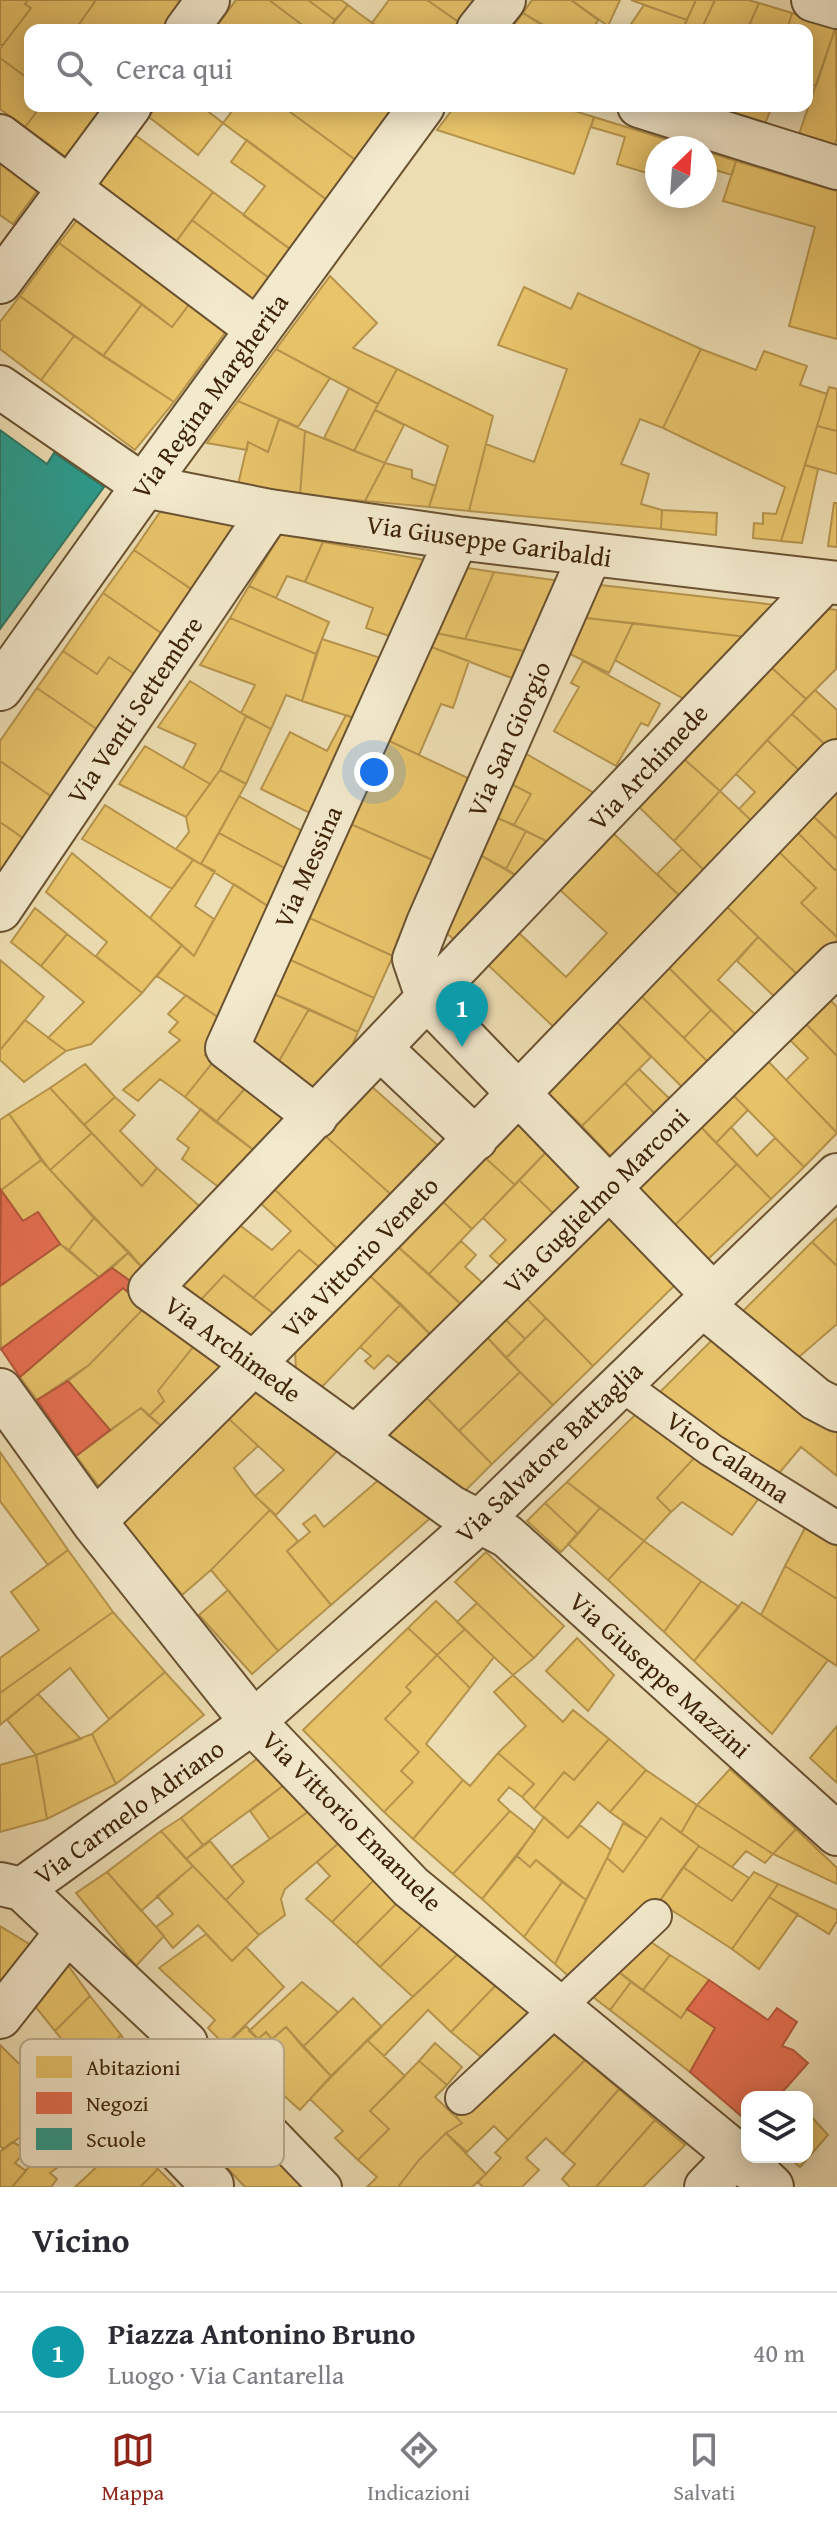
<!DOCTYPE html>
<html lang="it">
<meta charset="utf-8">
<style>
:root{--surface:#fff;--page:#f7f7f7;--text:#2b2b33;--muted:#7c7c81;--line:#e1e1e2;--accent:#8f2418}
body{margin:0;font-family:"Gentium Book Plus",serif;background:var(--page);color:var(--text)}
.controls{position:absolute;right:24px;bottom:24px;display:grid;overflow:hidden;border-radius:16px;box-shadow:0 4px 20px #0003}
.controls button{width:72px;height:72px;display:grid;place-items:center;padding:0;border:0;border-bottom:2px solid var(--line);background:var(--surface);color:var(--text);font:40px sans-serif}
.compass{position:absolute;left:645px;top:136px;width:72px;height:72px;border-radius:50%;background:var(--surface);box-shadow:0 4px 20px #0003;rotate:25deg}
.you{position:absolute;left:374px;top:772px;width:28px;height:28px;margin:-20px;border:6px solid #fff;border-radius:50%;background:#1a73e8;box-shadow:0 0 0 12px #1a73e833}
.badge{display:grid;place-items:center;width:52px;height:52px;border-radius:50%;background:var(--accent);color:#fff;font-size:26px;font-weight:700}
.pin{position:absolute;translate:-50% -66px;filter:drop-shadow(0 2px 4px #0008)}
.pin::after{content:'';position:absolute;top:42px;width:28px;height:24px;background:inherit;clip-path:polygon(0 0,100% 0,50% 100%)}
.list{margin:0;padding:0;list-style:none}
h2{display:flex;justify-content:space-between;align-items:center;height:104px;margin:0;padding:0 32px;font-size:34px}
h2 small{font-size:26px;font-weight:400;color:var(--muted)}
.list li{display:grid;grid-template-columns:52px 1fr auto;gap:24px;align-items:center;box-sizing:border-box;height:120px;padding:0 32px;border-top:2px solid var(--line)}
.list b{display:block;font-size:30px;white-space:nowrap}
.list p{margin:0;font-size:26px;white-space:nowrap;color:var(--muted)}
.list em{font-size:26px;font-style:normal;color:var(--muted)}
.icon{flex:none;width:44px;height:44px;fill:none;stroke:currentColor;stroke-width:2;stroke-linecap:round;stroke-linejoin:round}
.map{position:relative;flex:none;width:837px;height:2187px;overflow:hidden}
.search{position:absolute;background:var(--surface);box-shadow:0 4px 20px #0003;left:24px;right:24px;top:24px;height:88px;display:flex;align-items:center;gap:20px;box-sizing:border-box;padding:0 28px;border-radius:16px;color:var(--muted);font-size:30px}
.sheet{height:224px;background:var(--surface)}
nav{display:flex;justify-content:space-around;align-items:center;box-sizing:border-box;height:112px;border-top:2px solid var(--line);background:var(--surface);font-size:22px;color:var(--muted)}
nav a{display:grid;justify-items:center;gap:4px}
nav .on{color:var(--accent)}
.map>svg:first-child{display:block}
.homes{fill:#e9c46a;stroke:#b6944c;stroke-width:2}
.shops{fill:#e76f51;stroke:#b4583a;stroke-width:2}
.schools{fill:#2a9d8f;stroke:#307966;stroke-width:2}
.lines{fill:none;stroke-linecap:round;stroke-linejoin:round}
.pedestrian-casing{stroke:#6a5231;stroke-width:36}
.minor-casing{stroke:#6a5231;stroke-width:46}
.tertiary-casing{stroke:#6a5231;stroke-width:48}
.pedestrian{stroke:#f3e9cd;stroke-width:32}
.minor{stroke:#f3e9cd;stroke-width:42}
.tertiary{stroke:#f3e9cd;stroke-width:44}
.labels{text-anchor:middle;stroke-width:8;stroke-linejoin:round;paint-order:stroke}
.street-label{font-size:26px;fill:#3e2406;stroke:#f3e9cd}
.key{fill:#f3e9cd;stroke:#bdae91;stroke-width:2}
.key-label{font-size:22px;fill:#3e2406}
</style>
<div class="map">
<svg width="837" height="2187" viewBox="0 0 837 2187">
<rect width="100%" height="100%" fill="#edddb2"/>
<filter id="stains"><feTurbulence type="fractalNoise" baseFrequency=".0025" numOctaves="4"/><feColorMatrix values="0 0 0 0 .2 0 0 0 0 .09 0 0 0 0 .02 0 0 0 .5 -.17"/></filter>
<radialGradient id="worn" r=".72"><stop offset=".6" stop-color="#630" stop-opacity="0"/><stop offset="1" stop-color="#630" stop-opacity=".3"/></radialGradient>
<path class="homes" d="M0 0H28L25 4 31 8 2 46 0 44Z
M28 0H96L75 30H64L59 26 56 30H30V80L0 58V49L31 8 25 4Z
M96 0H177L183 4 163 30H75Z
M236 0H269L309 30H214Z
M269 0H308L335 20 328 30H309Z
M308 0H341L348 5 335 20Z
M389 0H427L460 23 455 30H382L372 23Z
M427 0H477L460 23Z
M532 0H571L598 20 593 30H552L523 13Z
M571 0H620L608 26Z
M631 0H696L687 20Z
M696 0H715L701 30H682Z
M715 0H748L759 3 747 30H701Z
M759 3 792 13 787 30H747Z
M348 5 357 12 382 30H328Z
M644 5 687 20 682 30H627Z
M523 13 545 27 543 30H510Z
M792 13 836 26 816 86 807 83V30H787Z
M836 26 837 138 833 151 797 140Z
M0 58 30 80V106H41L25 127 0 109Z
M41 106H105L66 157 25 127Z
M157 106H201L223 123 198 155 149 117Z
M236 106H282L357 161 327 200 223 123Z
M282 106H398L357 161Z
M455 106H558L594 117 574 174 437 130Z
M714 106H772L763 129 711 112Z
M594 117 694 148H657V176L617 164 625 137 591 127Z
M135 135 213 192 175 243 98 185Z
M247 140 327 200 290 249 243 215 265 186 231 162Z
M705 151 736 161 732 175 705 167Z
M0 159 40 187 13 224 0 215Z
M736 161 837 191V339L789 326 815 227 723 201Z
M213 192 290 249 269 278 192 220Z
M78 219 191 302 172 327 59 243Z
M192 220 269 278 252 300 175 243Z
M59 243 142 304 103 356 20 296Z
M330 276 377 323 353 348 397 369 378 404 276 349Z
M524 287 571 309 578 293 701 349 663 428 640 419 621 464 649 474 641 504 662 510 661 529 469 511 486 444 534 462 567 369 498 345Z
M20 296 74 336 41 380 0 349V322Z
M191 302 227 330 174 402 103 356 142 304 172 327Z
M74 336 174 402 135 450 41 380Z
M276 349 330 378 298 427 238 401Z
M701 349 756 370 764 351 807 366 800 385 827 394 781 541 753 538 754 523 763 524V513L776 514 785 487 663 428Z
M397 369 493 416 469 511 429 507 448 446 375 410Z
M829 387 837 389V431L817 426Z
M349 388 378 404 354 451 324 438Z
M238 401 279 419 268 452 248 442 247 450 207 443Z
M375 410 404 425 385 463 354 451Z
M279 419 305 431 300 495 237 489 248 442 268 452Z
M817 426 837 431V474L805 465Z
M305 431 385 463 365 501 300 495Z
M385 463 412 470V478L436 486 429 507 365 501Z
M805 465 818 469 802 543 781 541Z
M834 503H837V547L828 546Z
M662 510 717 513 716 535 661 529Z
M160 512 244 525 197 593 134 550Z
M281 533 323 542 305 582 287 576 276 598 249 586Z
M323 542 426 560 395 638 366 628 373 608 305 582Z
M134 550 197 593 167 637 103 593Z
M461 567 494 572 465 639 431 632Z
M494 572 561 581 529 652 465 639Z
M600 585 785 606 755 638 585 618Z
M249 586 329 622 316 654 230 618Z
M103 593 167 637 139 677 109 657 97 674 63 651Z
M828 609 837 610 836 669 806 699 772 668Z
M230 618 316 654 302 701 286 695 271 729 241 713 255 685 200 665Z
M585 618 633 623 609 673 568 653Z
M633 623 755 638 691 703 615 660Z
M431 632 529 652 517 680 426 645Z
M322 639 387 660 363 721 302 701Z
M426 645 469 661 453 708 441 704 419 755 383 738Z
M63 651 97 674 109 657 139 677 101 732 37 688Z
M583 661 660 704 648 726 641 723 616 766 554 731 579 687 571 683Z
M772 668 806 699 720 791 684 759Z
M190 681 246 716 220 770 210 784 183 768 196 744 158 727Z
M37 688 101 732 55 799 0 761V741Z
M815 690 837 710V740L829 748 792 714Z
M792 714 829 748 804 775 767 740Z
M346 715 363 721 318 817 261 789 290 732 327 751Z
M246 716 271 729 246 784 220 770Z
M383 738 472 780 435 861 346 822Z
M767 740 804 775 756 825 739 809 755 792 736 774Z
M145 746 210 784 186 817 119 784Z
M523 752 601 797 554 845 514 825 531 794 509 783Z
M684 759 720 791 674 841 639 807Z
M0 761 55 799 26 840 0 822Z
M220 770 246 784 201 864 176 849 189 832 186 817Z
M509 783 531 794 514 825 493 816Z
M837 787V839L811 814Z
M720 791 756 825 708 874 674 841Z
M239 796 309 835 292 872 219 833Z
M105 805 193 860 172 889 82 839Z
M811 814 837 839V868L835 870 795 830Z
M493 816 526 831 506 869 476 853Z
M0 822 26 840 0 877Z
M346 822 435 861 393 956 303 915Z
M795 830 835 870 837 868V937L801 903 816 888 776 849Z
M526 831 554 845 522 879 506 869Z
M219 833 292 872 274 910 201 864Z
M614 834 684 900 558 1031 488 965 519 933 566 977 607 933 560 890Z
M682 849 708 874 684 900 657 874Z
M776 849 816 888 801 903 837 937V941L801 978 723 903Z
M72 853 182 945 142 993 96 956 107 942 46 892Z
M476 853 522 879 459 944 441 928Z
M193 860 215 871 195 906 214 919 194 956 150 918Z
M234 884 274 910 222 1020 157 976 182 945 194 956Z
M723 903 758 937 718 980 759 1018 740 1038 665 964Z
M35 908 67 934 41 966 11 942Z
M303 915 393 956 374 998 284 957Z
M67 934 142 993 91 1044 66 1051 48 1038 84 1002 41 966Z
M758 937 801 978 778 1000 737 961Z
M284 957 374 998 358 1032 269 992Z
M0 960 44 997 0 1050Z
M665 964 711 1010 684 1038 637 992Z
M269 992 309 1009 275 1068 244 1046Z
M637 992 712 1066 686 1091 613 1018Z
M186 995 222 1020 205 1055 213 1062 185 1097 160 1079 138 1101 123 1090 180 1040 169 1032 178 1022 168 1014Z
M828 998 837 1007V1056L804 1022Z
M309 1009 358 1032 341 1071 315 1098 275 1068Z
M711 1010 740 1038 712 1066 684 1038Z
M613 1018 651 1057 582 1126 544 1089Z
M25 1020 66 1051 24 1082 0 1060V1050Z
M804 1022 837 1056V1133L786 1080 808 1058 788 1038Z
M766 1059 837 1133 804 1167 731 1093Z
M213 1062 247 1086 216 1122 185 1097Z
M85 1064 115 1097 84 1125 50 1088Z
M639 1069 674 1103 659 1118 625 1083Z
M625 1083 659 1118 615 1161 582 1126Z
M247 1086 293 1120 260 1155 216 1122Z
M371 1086 441 1148 394 1197 323 1134Z
M50 1088 92 1133 50 1170 9 1114Z
M731 1093 748 1110 716 1143 699 1125Z
M115 1097 135 1115 120 1131 157 1168 142 1186 84 1125Z
M201 1109 260 1155 225 1192 182 1159 189 1148 177 1139Z
M9 1114 41 1160 0 1191V1120Z
M518 1117 550 1148 515 1185 482 1155Z
M699 1125 737 1164 673 1227 635 1188Z
M731 1127 757 1156 775 1138 804 1167 771 1199 716 1143Z
M92 1133 142 1186 157 1168 206 1212 147 1273 50 1170Z
M323 1134 394 1197 341 1252 272 1187Z
M550 1148 587 1186 557 1217 519 1180Z
M482 1155 515 1185 472 1229 440 1199Z
M41 1160 94 1218 69 1250 60 1244 38 1212 23 1221 1 1190Z
M737 1164 771 1199 706 1261 673 1227Z
M519 1180 557 1217 504 1269 490 1256 506 1240 483 1218Z
M272 1187 341 1252 323 1270 299 1250 253 1298 224 1275 198 1303 175 1286 237 1223 272 1250 291 1231 258 1201Z
M440 1199 472 1229 429 1274 396 1245Z
M610 1214 678 1282 593 1366 525 1297Z
M94 1218 129 1252 99 1277 69 1250Z
M837 1218V1266L812 1242Z
M461 1241 476 1255 465 1267 486 1286 465 1308 429 1274Z
M812 1242 837 1266V1324L792 1363 736 1318Z
M60 1244 99 1277 1 1349 0 1286Z
M396 1245 465 1308 434 1338 368 1274Z
M299 1250 323 1270 278 1317 253 1298Z
M129 1252 147 1273 136 1285 112 1268Z
M368 1274 401 1304 321 1388 296 1370 295 1350Z
M224 1275 278 1317 252 1344 198 1303Z
M123 1288 146 1306 89 1365 37 1400 20 1377Z
M525 1297 546 1318 525 1339 504 1318Z
M401 1304 434 1338 404 1368 388 1355 374 1369 365 1361 371 1356 360 1347Z
M146 1306 197 1342 158 1391 164 1401 149 1416 141 1408 110 1430 68 1381 89 1365Z
M504 1318 525 1339 506 1358 486 1336Z
M546 1318 593 1366 553 1405 506 1358Z
M717 1335 837 1420V1476L801 1447 776 1477 655 1397Z
M486 1336 520 1372 459 1431 425 1396Z
M197 1342 231 1367 167 1431 149 1416 164 1401 158 1391Z
M520 1372 553 1405 492 1464 459 1431Z
M258 1388 341 1447 276 1515 255 1496 284 1470 228 1418Z
M425 1396 492 1464 463 1493 383 1436Z
M141 1408 167 1431 104 1493 76 1456Z
M640 1410 696 1456 657 1498 671 1512 644 1541 567 1482Z
M228 1418 258 1446 234 1468 255 1496 270 1510 211 1570 182 1595 122 1522Z
M0 1452 68 1550 48 1565 0 1501Z
M696 1456 759 1498 732 1535 682 1502 671 1512 657 1498Z
M382 1477 435 1514 331 1605 287 1551 310 1532 303 1524 315 1515 324 1527Z
M567 1482 600 1508 578 1534 545 1503Z
M545 1503 578 1534 561 1552 527 1521Z
M600 1508 644 1541 608 1580 568 1544Z
M270 1510 298 1541 287 1551 331 1605 278 1651 211 1570Z
M805 1528 837 1546V1599L785 1566Z
M644 1541 701 1581 664 1632 608 1580Z
M68 1550 113 1612 0 1693V1658L39 1630 11 1592Z
M486 1552 564 1626 534 1658 455 1582Z
M785 1566 837 1599V1666L761 1615Z
M701 1581 739 1607 694 1661 664 1632Z
M228 1590 278 1651 252 1674 199 1615Z
M436 1601 465 1629 437 1655 408 1628Z
M742 1602 828 1660 772 1734 694 1661Z
M477 1603 534 1658 513 1675 457 1622Z
M113 1612 165 1672 109 1719 70 1668 0 1725V1693Z
M408 1628 437 1655 406 1687 411 1692 385 1719 419 1752 401 1771 413 1782 384 1812 303 1730Z
M465 1629 494 1657 470 1688 437 1655Z
M577 1638 614 1675 588 1711 546 1671Z
M437 1655 470 1688 426 1744 463 1780 413 1839 384 1812 413 1782 401 1771 419 1752 385 1719 411 1692 406 1687Z
M165 1672 204 1715 116 1784 92 1734Z
M513 1675 563 1722 573 1710 609 1739 574 1780 564 1772 534 1809 522 1797 534 1784 498 1753 526 1726 494 1692Z
M38 1694 81 1739 36 1755 7 1720Z
M837 1726V1783L810 1758Z
M92 1734 116 1784 47 1819 36 1755Z
M609 1739 646 1770 610 1812 598 1802 568 1838 534 1809 564 1772 574 1780Z
M498 1753 534 1784 522 1797 509 1787 498 1800 510 1811 453 1874 413 1839 463 1780 470 1786Z
M36 1755 47 1819 0 1832V1765Z
M258 1758 284 1785 203 1845 181 1818Z
M730 1769 796 1829 773 1854 697 1805Z
M646 1770 697 1805 681 1833 661 1818 647 1838 610 1812Z
M284 1785 309 1811 270 1839 250 1811Z
M697 1805 773 1854 765 1863 746 1851 732 1867 699 1846 681 1833Z
M309 1811 340 1842 285 1889 281 1899 285 1915 259 1935 226 1900 244 1882 231 1867Z
M510 1811 535 1831 482 1899 453 1874Z
M544 1817 568 1838 580 1825 611 1850 586 1900 536 1860 530 1867 517 1856Z
M181 1818 203 1845 186 1859 161 1831Z
M661 1818 699 1846 659 1902 576 1983 555 1964 607 1858 623 1872Z
M623 1823 647 1838 623 1872 607 1858Z
M796 1829 837 1868V1884L773 1854Z
M161 1831 193 1866 141 1911 107 1872Z
M210 1841 244 1882 226 1900 186 1859Z
M340 1842 375 1879 332 1922 306 1899 330 1876 317 1862Z
M699 1846 749 1878 732 1901 683 1867Z
M517 1856 530 1867 536 1860 562 1882 524 1937 482 1899Z
M193 1866 259 1935 232 1961 198 1925 173 1948 156 1927 173 1914 157 1896Z
M683 1867 732 1901 754 1872 778 1884 732 1949 659 1902Z
M107 1872 164 1936 136 1966 76 1893Z
M375 1879 400 1900 356 1944 332 1922Z
M562 1882 586 1900 555 1964 524 1937Z
M778 1884 837 1910V1921L829 1934 769 1897Z
M769 1897 798 1914 759 1969 732 1949Z
M400 1900 425 1922 380 1967 356 1944Z
M425 1922 460 1952 413 1997 380 1967Z
M0 1926 34 1947 0 1990Z
M206 1934 232 1961 246 1947 284 1987 225 2045 208 2028 215 2020 159 1968Z
M648 1940 670 1955 643 1990 615 1969Z
M460 1952 497 1984 451 2032 428 2010 384 2056 367 2040Z
M670 1955 709 1980 681 2018 643 1990Z
M65 1961 90 1996 55 2031 30 2000Z
M615 1969 631 1982 610 2010 589 1994Z
M302 1982 338 2012 303 2047 286 2027 272 2039 266 2032 258 2039 249 2031Z
M631 1982 681 2018 687 2009 715 2028 690 2072 610 2010Z
M497 1984 534 2017 488 2063 451 2032Z
M90 1996 121 2035 86 2070 55 2031Z
M353 1998 382 2027 331 2076 303 2047Z
M246 2026 258 2039 266 2032 272 2039 286 2027 331 2076 300 2110 281 2093 266 2108 217 2053Z
M547 2028 585 2060 508 2140 494 2126 467 2152 446 2133 462 2123 456 2117Z
M121 2035 139 2060 102 2087 86 2070Z
M367 2040 405 2076 370 2111 389 2129 358 2160 335 2138 343 2131 310 2099Z
M435 2043 462 2067 447 2085 419 2061Z
M0 2045 57 2101 27 2132 4 2149 0 2146Z
M585 2060 619 2089 563 2154 546 2138 526 2158 539 2170 522 2187H483L478 2182 501 2158 495 2153Z
M419 2061 447 2085 435 2097 462 2123 446 2133 419 2160 398 2187H367L377 2177 358 2160 389 2129 370 2111Z
M619 2089 655 2120 596 2187H570L562 2179 575 2164 563 2154Z
M224 2097 308 2187H245L190 2128Z
M810 2115 828 2135 800 2167 788 2157H807V2118Z
M655 2120 685 2145 643 2187H596Z
M446 2133 486 2174 472 2187H398L419 2160Z
M130 2136 158 2169 140 2187H75Z
M12 2142 27 2149 15 2163 26 2171 12 2187H0V2152Z
M43 2150 58 2167 50 2173 57 2179 51 2187H12Z
M158 2169 176 2187H140Z"/>
<path class="shops" d="M1 1190 23 1221 38 1212 60 1244 0 1286Z
M112 1268 136 1285 129 1293 123 1288 20 1377 1 1349Z
M68 1381 110 1430 76 1456 37 1400Z
M709 1980 768 2020 777 2008 797 2022 782 2046 793 2050 808 2063 778 2097H747V2121L690 2072 715 2028 687 2009Z"/>
<path class="schools" d="M0 430 47 464 54 453 104 487 0 629Z"/>
<g class="lines">
<defs>
<path id="pedestrian" d="M621 1384 711 1450 837 1528
M186 2043 325 2187
M462 2098 655 1916"/>
<path id="minor" d="M813 0 837 7
M186 30 208 0
M639 106 837 168
M0 136 258 330
M0 282 130 106
M0 387 144 486 270 511 457 538 837 583
M590 555 428 923 414 959 428 1000 713 1295
M824 582 150 1289 451 1507 507 1536 837 1834
M0 910 270 511
M381 1049 476 1139
M316 1117 227 1048 457 538
M702 1305 816 1399 837 1410
M355 1438 837 964
M94 1522C347 1274 592 1018 837 761
M0 1884 22 1889 253 1722 479 1522 837 1175
M22 1889 186 2043 171 2064 164 2097 166 2130 180 2152 212 2185
M0 2017 67 1932
M706 2187 737 2155"/>
<path id="tertiary" d="M479 30 503 0
M0 688 144 486 422 106
M0 1391 94 1522 253 1722 411 1887 737 2155 771 2187"/>
</defs>
<use href="#pedestrian" class="pedestrian-casing"/>
<use href="#minor" class="minor-casing"/>
<use href="#tertiary" class="tertiary-casing"/>
<use href="#pedestrian" class="pedestrian"/>
<use href="#minor" class="minor"/>
<use href="#tertiary" class="tertiary"/>
</g>
<g class="labels">
<g class="street-label">
<text transform="translate(210 396) rotate(-54)" y="9">Via Regina Margherita</text>
<text transform="translate(489 541) rotate(8)" y="9">Via Giuseppe Garibaldi</text>
<text transform="translate(135 710) rotate(-56)" y="9">Via Venti Settembre</text>
<text transform="translate(509 739) rotate(-66)" y="9">Via San Giorgio</text>
<text transform="translate(648 767) rotate(-47)" y="9">Via Archimede</text>
<text transform="translate(308 867) rotate(-66)" y="9">Via Messina</text>
<text transform="translate(596 1201) rotate(-45)" y="9">Via Guglielmo Marconi</text>
<text transform="translate(360 1257) rotate(-46)" y="9">Via Vittorio Veneto</text>
<text transform="translate(233 1349) rotate(36)" y="9">Via Archimede</text>
<text transform="translate(549 1452) rotate(-44)" y="9">Via Salvatore Battaglia</text>
<text transform="translate(728 1457) rotate(34)" y="9">Vico Calanna</text>
<text transform="translate(660 1675) rotate(42)" y="9">Via Giuseppe Mazzini</text>
<text transform="translate(129 1812) rotate(-36)" y="9">Via Carmelo Adriano</text>
<text transform="translate(352 1821) rotate(45)" y="9">Via Vittorio Emanuele</text>
</g>
</g>
<rect x="20" y="2039" width="264" height="128" rx="12" class="key"/>
<rect x="36" y="2056" width="36" height="22" fill="#e9c46a"/>
<rect x="36" y="2092" width="36" height="22" fill="#e76f51"/>
<rect x="36" y="2128" width="36" height="22" fill="#2a9d8f"/>
<g class="key-label">
<text x="86" y="2075">Abitazioni</text>
<text x="86" y="2111">Negozi</text>
<text x="86" y="2147">Scuole</text>
</g>
<rect width="100%" height="100%" filter="url(#stains)"/>
<rect width="100%" height="100%" fill="url(#worn)"/>
</svg>
<div class="controls">
<button><svg class="icon" aria-label="layers" viewBox="0 0 24 24"><path d="M12 4l9 5-9 5-9-5zM3 14l9 5 9-5"/></svg></button>
</div>
<svg class="compass" viewBox="-18 -18 36 36"><path d="M0-13l5 13h-10z" fill="#e53935"/><path d="M0 13l5-13h-10z" fill="#7c7c81"/></svg>
<div class="you"></div>
<div class="pin badge" style="left:462px;top:1047px;background:#0f9aa8">1</div>
<div class="search"><svg class="icon" aria-label="search" viewBox="0 0 24 24"><circle cx="10" cy="10" r="6"/><path d="M15 15l6 6"/></svg>Cerca qui</div>
</div>
<section class="sheet">
<h2>Vicino<small></small></h2>
<ul class="list">
<li><span class="badge" style="background:#0f9aa8">1</span><div><b>Piazza Antonino Bruno</b><p>Luogo · Via Cantarella</p></div><em>40 m</em></li>
</ul>
</section>
<nav>
<a class="on"><svg class="icon" aria-label="map" viewBox="0 0 24 24"><path d="M3 6l6-2 6 2 6-2v14l-6 2-6-2-6 2zM9 4v14M15 6v14"/></svg>Mappa</a>
<a><svg class="icon" aria-label="directions" viewBox="0 0 24 24"><path d="M12 3l9 9-9 9-9-9zM9 14v-3h6M13 9l2 2-2 2"/></svg>Indicazioni</a>
<a><svg class="icon" aria-label="saved" viewBox="0 0 24 24"><path d="M7 4h10v16l-5-4-5 4z"/></svg>Salvati</a>
</nav>
